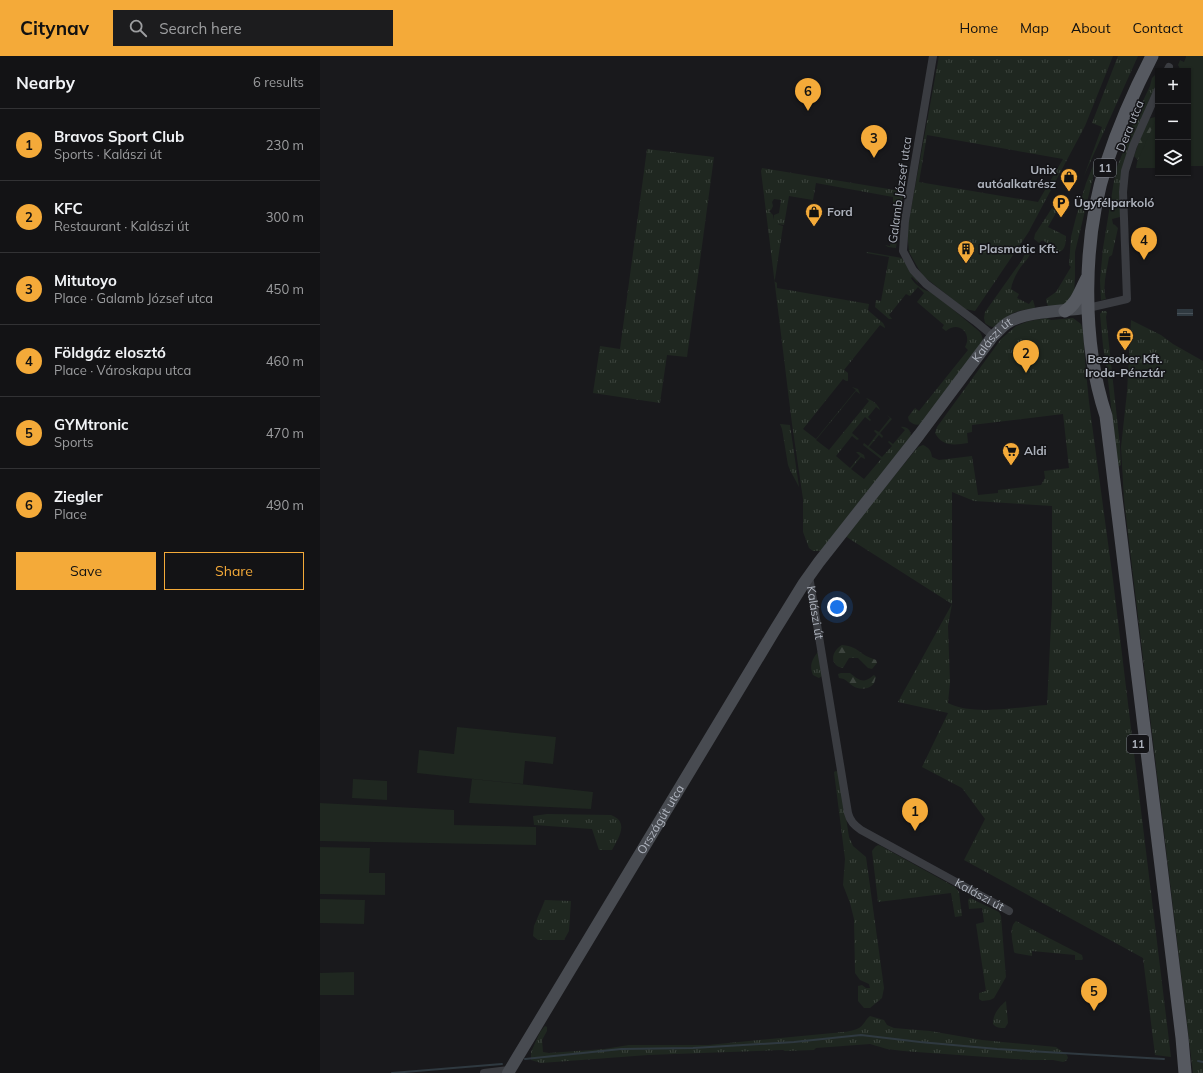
<!DOCTYPE html>
<meta charset="utf-8">
<style>
:root{--surface:#131315;--page:#1c1c1e;--text:#f1f3f6;--muted:#9d9ea0;--line:#323234;--accent:#f4aa39}
body{margin:0;font-family:Mulish,sans-serif;background:var(--page);color:var(--text)}
.controls{position:absolute;right:12px;top:12px;display:grid;overflow:hidden;border-radius:0px;box-shadow:0 1px 3px #0004}
.controls button{width:36px;height:36px;display:grid;place-items:center;padding:0;border:0;border-bottom:1px solid var(--line);background:var(--surface);color:var(--text);font:20px sans-serif}
.you{position:absolute;left:517px;top:551px;width:14px;height:14px;margin:-10px;border:3px solid #fff;border-radius:50%;background:#1a73e8;box-shadow:0 0 0 6px #1a73e833}
.badge{display:grid;place-items:center;width:26px;height:26px;border-radius:50%;background:var(--accent);color:#111;font-size:13px;font-weight:700}
.pin{position:absolute;translate:-50% -33px;filter:drop-shadow(0 1px 2px #0008)}
.pin::after{content:'';position:absolute;top:21px;width:14px;height:12px;background:inherit;clip-path:polygon(0 0,100% 0,50% 100%)}
.list{margin:0;padding:0;list-style:none}
h2{display:flex;justify-content:space-between;align-items:center;height:52px;margin:0;padding:0 16px;font-size:17px}
h2 small{font-size:13px;font-weight:400;color:var(--muted)}
.list li{display:grid;grid-template-columns:26px 1fr auto;gap:12px;align-items:center;box-sizing:border-box;height:72px;padding:0 16px;border-top:1px solid var(--line)}
.list b{display:block;font-size:15px;white-space:nowrap}
.list p{margin:0;font-size:13px;white-space:nowrap;color:var(--muted)}
.list em{font-size:13px;font-style:normal;color:var(--muted)}
.actions{display:flex;gap:8px;padding:12px 16px}
.actions a{flex:1;padding:9px 0;border:1px solid var(--accent);border-radius:0px;text-align:center;font-size:14px;color:var(--accent)}
.actions .main{background:var(--accent);color:#111}
.icon{flex:none;width:22px;height:22px;fill:none;stroke:currentColor;stroke-width:2;stroke-linecap:round;stroke-linejoin:round}
.map{position:relative;flex:none;width:883px;height:1017px;overflow:hidden}
header{display:flex;align-items:center;gap:24px;box-sizing:border-box;height:56px;padding:0 20px;background:var(--accent);color:#111}
header strong{font-size:19px}
nav{display:flex;gap:22px;margin-inline-start:auto;font-size:14px}
.search{width:280px;height:36px;background:var(--page);display:flex;align-items:center;gap:10px;box-sizing:border-box;padding:0 14px;border-radius:0px;color:var(--muted);font-size:15px}
main{display:flex}
aside{flex:1;background:var(--surface)}
.map>svg:first-child{display:block}
.grass{fill:url(#grass-tufts);fill-rule:evenodd}
.forest{fill:url(#forest-firs)}
.garden{fill:#1f2720}
.water{fill:url(#water-rules)}
.lines{fill:none;stroke-linecap:round;stroke-linejoin:round}
.stream{stroke:#2f3940;stroke-width:2}
.minor{stroke:#3a3c41;stroke-width:8}
.secondary{stroke:#484b51;stroke-width:12}
.primary{stroke:#565960;stroke-width:13}
.labels{text-anchor:middle;stroke-width:3;stroke-linejoin:round;paint-order:stroke}
.shield{fill:#141417;stroke:#7e828a;stroke-width:1}
.shield-label{font-size:11px;font-weight:bold;fill:#acb1bb}
.street-label{font-size:12px;fill:#acb1bb;stroke:#141417}
.poi-label{font-size:12px;font-weight:bold;fill:#acb1bb;stroke:#141417;text-anchor:start}
</style>
<header>
<strong>Citynav</strong>
<div class="search"><svg class="icon" aria-label="search" viewBox="0 0 24 24"><circle cx="10" cy="10" r="6"/><path d="M15 15l6 6"/></svg>Search here</div>
<nav><a>Home</a><a>Map</a><a>About</a><a>Contact</a></nav>
</header>
<main>
<aside>
<h2>Nearby<small>6 results</small></h2>
<ul class="list">
<li><span class="badge">1</span><div><b>Bravos Sport Club</b><p>Sports · Kalászi út</p></div><em>230 m</em></li>
<li><span class="badge">2</span><div><b>KFC</b><p>Restaurant · Kalászi út</p></div><em>300 m</em></li>
<li><span class="badge">3</span><div><b>Mitutoyo</b><p>Place · Galamb József utca</p></div><em>450 m</em></li>
<li><span class="badge">4</span><div><b>Földgáz elosztó</b><p>Place · Városkapu utca</p></div><em>460 m</em></li>
<li><span class="badge">5</span><div><b>GYMtronic</b><p>Sports</p></div><em>470 m</em></li>
<li><span class="badge">6</span><div><b>Ziegler</b><p>Place</p></div><em>490 m</em></li>
</ul>
<div class="actions"><a class="main">Save</a><a>Share</a></div>
</aside>
<div class="map">
<svg width="883" height="1017" viewBox="0 0 883 1017">
<defs>
<pattern id="grass-tufts" width="24" height="20" patternUnits="userSpaceOnUse"><rect width="24" height="20" fill="#1f2720"/><path d="M3 7l-1-3M5 7V3M7 7l1-3M15 17l-1-3M17 17v-4M19 17l1-3" fill="none" stroke="#3d443e"/></pattern>
<pattern id="forest-firs" width="22" height="20" patternUnits="userSpaceOnUse"><rect width="22" height="20" fill="#1f2720"/><path d="M5 1l3.5 6h-7zM16 11l3.5 6h-7z" fill="#3d443e"/></pattern>
<pattern id="water-rules" width="6" height="5" patternUnits="userSpaceOnUse"><rect width="6" height="5" fill="#2f3940"/><path d="M0 2.5h6" fill="none" stroke="#4a535a"/></pattern>
</defs>
<rect width="100%" height="100%" fill="#19191c"/>
<path class="grass" d="M619 0H793L765 70 708 177 655 255 645 253 602 219 589 196 587 175ZM607 79 743 103 718 146 599 126Z
M798 0H818L764 120 782 71 772 67Z
M835 19H838V26L829 44 807 100 801 158 800 161 792 163 793 168 795 169 798 172 792 199 789 201C787 215 782 230 786 243L781 244 780 224 783 192 796 113 811 77 813 66 830 30 832 22Z
M327 93 394 101 367 301 347 299 340 347 273 337 280 290 300 293Z
M775 105H777L755 196V220L754 241 745 249 728 250 726 245V243L736 236 751 211 749 209 751 181 756 161 766 127Z
M442 112 581 135 583 138 576 192 568 191 565 189 570 190 578 147 573 146V141L496 127 493 144 469 140 464 169 457 168 453 164 457 168 463 170 455 223 454 225 457 227V232L549 248 548 254 550 256 563 267 565 271V272L560 269 524 314 528 317V325H526L523 323 483 373 496 383 536 334 532 331 538 333 540 338 536 335 496 384 509 394 549 345 546 342C552 344 558 348 560 354L556 351 548 361 551 364 550 365 545 361 532 377 539 383 537 384 532 380 516 400 530 412 540 400 536 396H539L544 399 545 403 541 401 531 413 544 423 561 403 543 389 544 387 548 390 557 378 554 375 555 374 559 376 570 362 567 359 572 363 560 377 563 380 562 382 559 379 549 391 562 401 572 390 568 386 569 385 573 388 585 374 581 371C586 370 591 374 591 380L502 494 498 495H493L489 492 483 476V443L472 368 441 115ZM454 143 461 144 459 157 454 159V164L453 159 449 155 451 154 453 150 452 146Z
M732 152 737 155 728 171 746 180C746 188 745 198 734 196L736 192 722 184 719 187 714 183 715 178Z
M709 190C714 199 704 206 700 212 696 218 692 226 691 233L699 238 697 242 709 248 712 244H713L715 251 714 253C704 253 694 255 687 261 683 264 679 270 674 271 670 271 668 269 665 267L664 262 665 256 702 204 708 191Z
M548 196 582 202 597 223 598 227 592 221 591 222C595 229 604 235 612 236L660 276 662 280 663 285 601 368C596 370 593 368 589 365L588 361 595 352 599 355 648 294 645 291C653 277 638 264 626 275L622 272 624 269 597 246 604 237 598 231 590 240 586 238 569 259 572 263H569L555 251 556 244 561 245 569 201 546 197Z
M782 255H786L787 256 786 261 800 390 801 409 798 411 788 324 783 290 780 258Z
M727 262 731 264 753 262 761 268 763 274 765 305 769 346 793 524 851 1001 835 999 823 902 644 804 665 763 642 732 602 711 628 657 578 646 632 548 525 480 598 391 603 389C609 392 611 394 612 401L619 404 652 400 658 439 678 437V434L721 429 725 422 724 415 749 412 743 358 652 369V376L647 377 648 387C635 389 622 391 615 377L617 371 681 283 696 270 709 265ZM632 436 654 445 732 450V548L727 649C698 651 653 660 628 647L630 626 628 570 632 548Z
M811 264 841 279 853 288 883 305V1017H873L804 444 801 391 807 336Z
M460 368 470 369 479 431 470 414 468 409 462 373Z
M498 596 502 620 499 622 493 619C489 610 492 603 498 596Z
M516 715 519 716 529 781 533 790 546 801 564 932 562 942 550 952H544L538 945V930L542 929 546 932H550L549 928 540 924 535 917 534 863 530 847 523 829 525 803 514 716Z
M227 758 291 759C310 766 298 783 292 794H279L272 773 214 769 213 760Z
M558 789 561 790 635 831 639 836 642 860 635 861 631 837 558 846 552 795 555 791Z
M650 842 679 856 681 860 686 921 674 942 670 944 662 945 659 943V937L666 935 656 868 664 866 662 852 649 853 648 844Z
M225 844 251 845 249 875 244 884H218L213 880 214 870Z
M696 865 762 899 763 903 762 904H755V899L712 895V900L695 897 694 896C693 886 688 872 696 865Z
M686 945 688 967 685 972C680 972 676 972 673 968 673 958 679 951 686 945Z
M550 960 564 964 567 969 574 972 610 975 662 984 736 991 747 999 748 1002 746 1005 743 1006 733 1004H710L583 995 567 993 550 988 496 992 494 994 465 995 463 994 328 999 221 1007 211 1004V996L220 976 225 970 227 971V975L222 984 223 996 229 997 284 993 309 989H388L513 977C521 976 532 976 539 972 543 970 546 963 550 960Z"/>
<path class="forest" d="M838 53V110H823L814 100 819 86 828 63 835 61Z
M522 589C532 590 535 592 543 598 547 601 552 602 556 604L557 607 552 613 548 612 538 602H529L523 612C509 610 511 595 522 589Z
M521 617H530C540 625 543 628 554 619L556 621C555 623 555 625 554 627 550 634 539 634 533 630 527 626 527 623 519 622L518 618Z"/>
<path class="garden" d="M866 0H883V110H868V15H861L858 9 860 4 864 6 866 1Z
M838 59V112H816L817 106Z
M137 671 236 681 233 708 205 705 203 728 97 717 99 694 134 698Z
M33 723 67 725V744L32 742Z
M152 723 273 736 271 753 149 747Z
M0 747 134 754V769L216 771V789L0 785Z
M0 791 50 792 49 817H65V839L0 838Z
M0 843 45 844 44 868 0 867Z
M34 916V939H0V917Z"/>
<path class="water" d="M857 253H873V260H857Z"/>
<g class="lines">
<path class="stream" d="M205 1003 301 993 373 992 474 986 541 979 600 986 677 993 844 1003
M878 1005 883 1006
M72 1017 182 1008"/>
<g class="minor">
<path d="M613 0 585 165 583 195 593 214 606 228 655 265 673 280"/>
<path d="M847 15 849 11"/>
<path d="M768 252 807 243 803 136 805 115 813 90 838 34"/>
<path id="s1" d="M489 520 528 757C530 765 534 769 541 774L689 855"/>
<path d="M164 1017 189 1014"/>
</g>
<path class="secondary" id="s2" d="M188 1017 453 577 484 527 499 506 599 379 673 280C678 276 683 269 689 266 705 256 747 254 768 252"/>
<path class="primary" d="M832 0C814 35 799 69 787 106 762 182 761 285 786 360L862 982 865 1017
M745 255C757 248 761 233 767 222"/>
</g>
<defs>
<symbol id="shop-pin" viewBox="-11 -11 22 30"><path d="M0 17L-7.5 6A9.5 9.5 0 1 1 7.5 6Z" fill="#f4aa39" stroke="#141417"/><path d="M-5-2.5h2.3a2.7 3.5 0 0 1 5.4 0H5L5.5 6h-11ZM-1.5-2.5h3a1.5 2.3 0 0 0-3 0Z" fill="#111"/></symbol>
<symbol id="parking-pin" viewBox="-11 -11 22 30"><path d="M0 17L-7.5 6A9.5 9.5 0 1 1 7.5 6Z" fill="#f4aa39" stroke="#141417"/><path d="M-3.5-5.5H1a3.5 3.5 0 0 1 0 7H-1V5.5H-3.5ZM-1-3.4V-.6H.8a1.4 1.4 0 0 0 0-2.8Z" fill="#111"/></symbol>
<symbol id="building-pin" viewBox="-11 -11 22 30"><path d="M0 17L-7.5 6A9.5 9.5 0 1 1 7.5 6Z" fill="#f4aa39" stroke="#141417"/><path d="M-4-6H4V6H1V3H-1V6H-4ZM-2.5-4.3h1.7v1.8h-1.7ZM.8-4.3h1.7v1.8H.8ZM-2.5-1h1.7V.8h-1.7ZM.8-1h1.7V.8H.8Z" fill="#111"/></symbol>
<symbol id="office-pin" viewBox="-11 -11 22 30"><path d="M0 17L-7.5 6A9.5 9.5 0 1 1 7.5 6Z" fill="#f4aa39" stroke="#141417"/><path d="M-6-3h4V-5.5h4V-3h4V5H-6ZM-1-4.5V-3h2v-1.5ZM-6 0V1H6V0Z" fill="#111"/></symbol>
<symbol id="supermarket-pin" viewBox="-11 -11 22 30"><path d="M0 17L-7.5 6A9.5 9.5 0 1 1 7.5 6Z" fill="#f4aa39" stroke="#141417"/><path d="M-6-5.5h2.5l.6 2H6L4.5 2H-2.5L-4.4-4H-6ZM-1.5 3.2a1.3 1.3 0 1 0 .1 0ZM3 3.2a1.3 1.3 0 1 0 .1 0Z" fill="#111"/></symbol>
</defs>
<g fill-rule="evenodd">
<use href="#shop-pin" x="739" y="111" width="20" height="27"/>
<use href="#parking-pin" x="731" y="137" width="20" height="27"/>
<use href="#shop-pin" x="484" y="146" width="20" height="27"/>
<use href="#building-pin" x="636" y="183" width="20" height="27"/>
<use href="#office-pin" x="795" y="270" width="20" height="27"/>
<use href="#supermarket-pin" x="681" y="385" width="20" height="27"/>
</g>
<g class="labels">
<g class="shield">
<rect x="774" y="103" width="22" height="18" rx="3"/>
<rect x="807" y="679" width="22" height="18" rx="3"/>
</g>
<g class="shield-label">
<text x="785" y="116">11</text>
<text x="818" y="692">11</text>
</g>
<g class="street-label">
<text transform="translate(810 70) rotate(-68)" y="4">Dera utca</text>
<text transform="translate(580 134) rotate(-82)" y="4">Galamb József utca</text>
<text dy="4" stroke="none"><textPath href="#s2" startOffset="880">Kalászi út</textPath></text>
<text dy="4" stroke="none"><textPath href="#s1" startOffset="37">Kalászi út</textPath></text>
<text dy="4" stroke="none"><textPath href="#s2" startOffset="296">Országút utca</textPath></text>
<text dy="4" stroke="none"><textPath href="#s1" startOffset="397">Kalászi út</textPath></text>
</g>
<g class="poi-label">
<text x="736" y="118" text-anchor="end">Unix<tspan x="736" dy="14">autóalkatrész</tspan></text>
<text x="754" y="151">Ügyfélparkoló</text>
<text x="507" y="160">Ford</text>
<text x="659" y="197">Plasmatic Kft.</text>
<text x="805" y="307" text-anchor="middle">Bezsoker Kft.<tspan x="805" dy="14">Iroda-Pénztár</tspan></text>
<text x="704" y="399">Aldi</text>
</g>
</g>
</svg>
<div class="controls">
<button>+</button>
<button>−</button>
<button><svg class="icon" aria-label="layers" viewBox="0 0 24 24"><path d="M12 4l9 5-9 5-9-5zM3 14l9 5 9-5"/></svg></button>
</div>
<div class="you"></div>
<div class="pin badge" style="left:595px;top:775px">1</div>
<div class="pin badge" style="left:706px;top:317px">2</div>
<div class="pin badge" style="left:554px;top:102px">3</div>
<div class="pin badge" style="left:824px;top:204px">4</div>
<div class="pin badge" style="left:774px;top:955px">5</div>
<div class="pin badge" style="left:488px;top:55px">6</div>
</div>
</main>
